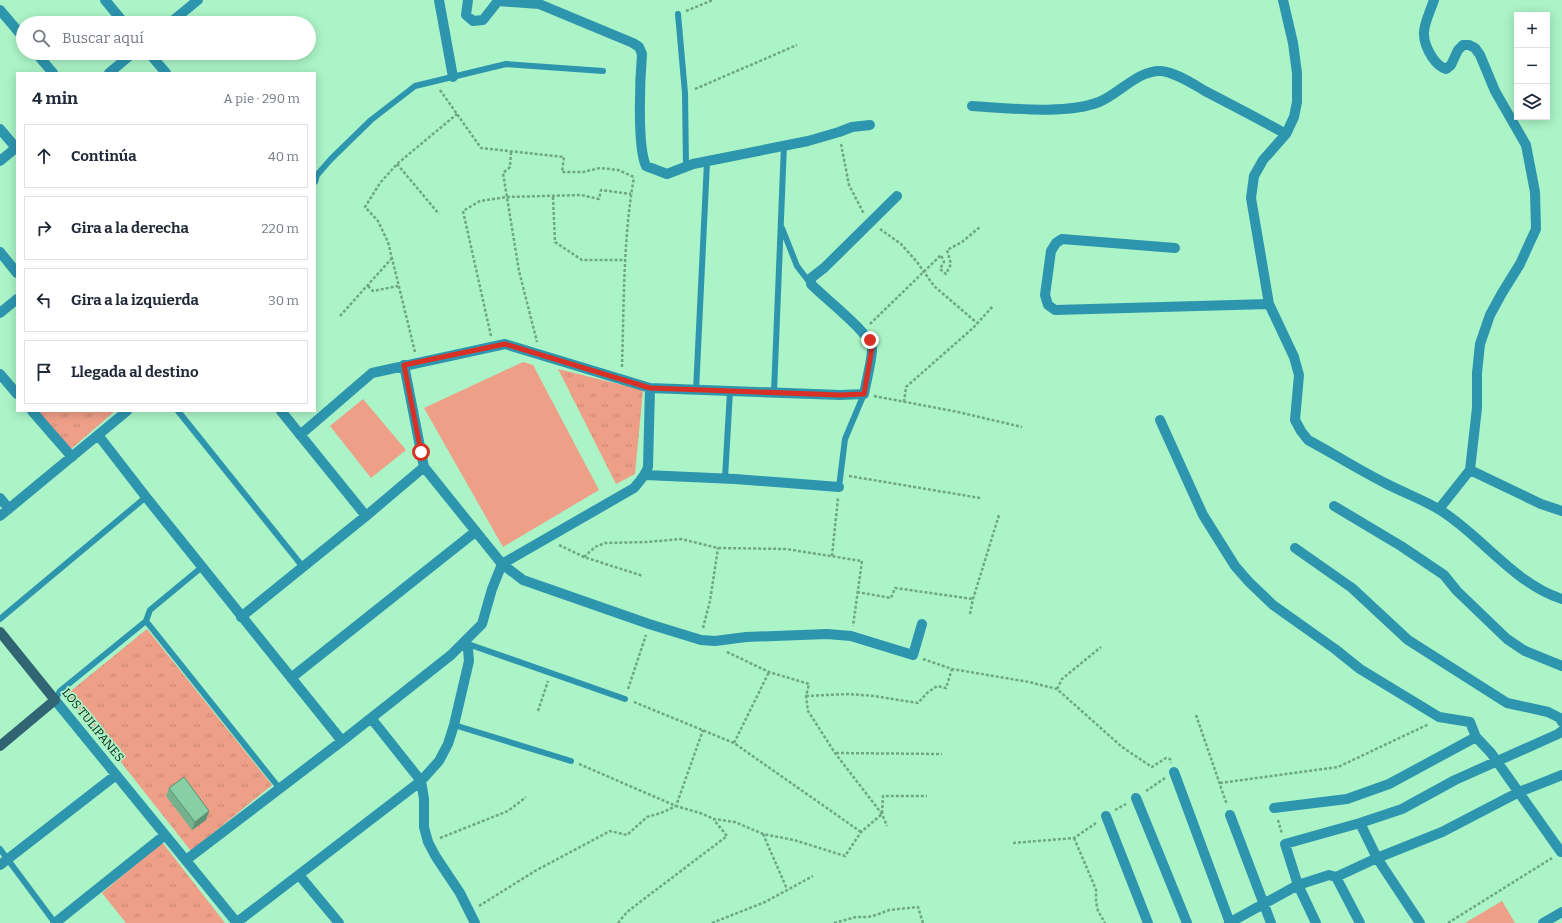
<!DOCTYPE html>
<html lang="es">
<meta charset="utf-8">
<style>
:root{--surface:#fff;--page:#f2f2f3;--text:#1f2937;--muted:#747a83;--line:#e0e1e3}
body{margin:0;font-family:Bitter,serif;background:var(--page);color:var(--text)}
.controls{position:absolute;right:12px;top:12px;display:grid;overflow:hidden;border-radius:0px;box-shadow:0 2px 10px #0003}
.controls button{width:36px;height:36px;display:grid;place-items:center;padding:0;border:0;border-bottom:1px solid var(--line);background:var(--surface);color:var(--text);font:20px sans-serif}
.stop{position:absolute;width:12px;height:12px;margin:-9px;border:3px solid #d93025;border-radius:50%;background:#fff}
.stop.end{background:#d93025;border-color:#fff;box-shadow:0 1px 4px #0008}
.list{margin:0;padding:0;list-style:none}
h2{display:flex;justify-content:space-between;align-items:center;height:52px;margin:0;padding:0 16px;font-size:17px}
h2 small{font-size:13px;font-weight:400;color:var(--muted)}
.list li{display:grid;grid-template-columns:26px 1fr auto;gap:12px;align-items:center;box-sizing:border-box;height:64px;margin:0 8px 8px;padding:0 8px;border:1px solid var(--line);border-radius:0px}
.list b{display:block;font-size:15px;white-space:nowrap}
.list em{font-size:13px;font-style:normal;color:var(--muted)}
.icon{flex:none;width:22px;height:22px;fill:none;stroke:currentColor;stroke-width:2;stroke-linecap:round;stroke-linejoin:round}
.map{position:relative;flex:none;width:1562px;height:923px;overflow:hidden}
.search{position:absolute;background:var(--surface);box-shadow:0 2px 10px #0003;left:16px;top:16px;width:300px;height:44px;display:flex;align-items:center;gap:10px;box-sizing:border-box;padding:0 14px;border-radius:22px;color:var(--muted);font-size:15px}
.panel{position:absolute;background:var(--surface);box-shadow:0 2px 10px #0003;left:16px;top:72px;width:300px;height:340px;border-radius:0px}
.map>svg:first-child{display:block}
.green{fill:#ee9f88}
.park{fill:url(#park-tufts)}
.lines{fill:none;stroke-linecap:round;stroke-linejoin:round}
.path{stroke:#6ea785;stroke-width:2.5;stroke-dasharray:3 2;stroke-linecap:butt}
.lane{stroke:#2d95ae;stroke-width:6}
.street{stroke:#2d95ae;stroke-width:10}
.secondary{stroke:#326573;stroke-width:10}
.wall{fill:#74b28d}
.shaded-wall{fill:#5e9173}
.building{fill:#87cfa4;stroke:#5e9173}
.route{stroke:#d93025;stroke-width:5}
.labels{text-anchor:middle;stroke-width:3.5;stroke-linejoin:round;paint-order:stroke}
.street-label{font-size:12px;fill:#011e0e;stroke:#aaf4c7}
</style>
<div class="map">
<svg width="1562" height="923" viewBox="0 0 1562 923">
<defs>
<pattern id="park-tufts" width="24" height="20" patternUnits="userSpaceOnUse"><rect width="24" height="20" fill="#ee9f88"/><path d="M3 7l-1-3M5 7V3M7 7l1-3M15 17l-1-3M17 17v-4M19 17l1-3" fill="none" stroke="#ca8874"/></pattern>
</defs>
<rect width="100%" height="100%" fill="#aaf4c7"/>
<path class="green" d="M523 362 533 365 599 490 503 547 424 408Z
M363 399 406 450 371 478 330 426Z
M1502 901 1515 923H1465Z"/>
<path class="park" d="M558 369 643 390 635 474 616 484Z
M37 411H115L71 449Z
M147 629 272 785 191 851 67 694Z
M162 842 225 923H126L102 893Z"/>
<g class="lines">
<path class="path" d="M686 11 713 0
M695 89 797 45
M440 90 481 148 564 157 562 172H583L600 168 618 170 634 177
M841 144 849 185 864 214
M511 152 510 167 503 173 519 271 537 342
M397 164 439 214
M553 197 555 242 582 260H625
M880 229 901 244 917 262 934 286 977 323
M368 286 373 291 398 286
M340 316 392 258
M870 324 941 255 944 262 940 269 946 274 951 264 947 250 962 242 981 226
M491 336 463 211 480 201 507 197 581 195 599 199 601 190 631 194
M415 352 388 242 378 221 365 207 380 183 397 164 457 114
M622 367C624 304 623 239 634 177
M874 396 958 412 1022 427
M904 402 906 387 973 328 993 306
M849 476 980 498
M559 545 584 557 643 576
M832 556 838 498
M584 557 595 547 605 543 647 542 681 539 718 548 786 549 862 561 853 626
M857 592 891 598 895 588 973 599
M970 614 973 599 999 515
M703 628 710 601 718 548
M727 652 769 672 809 684 806 696 808 711 835 753 882 814 887 826
M923 659 952 669 1029 682 1057 689 1122 747 1152 767 1166 758 1170 759 1171 763
M628 689 646 635
M1057 689 1062 679 1101 647
M806 696 849 694 874 696 918 703 927 693 937 686 946 688 952 669
M634 702 734 743 861 832
M538 711 548 681
M1196 715 1227 805
M734 743 769 672
M836 753 942 754
M579 764 676 806 700 813 714 819 735 822 763 834 794 840 845 856 861 832 882 814 883 796H927
M1220 783 1338 767 1429 724
M1146 791 1165 778
M1115 810 1126 804
M1278 820 1282 834
M763 834 787 889
M440 838 508 811 526 797
M1074 838 1092 880 1096 890V901L1098 911 1105 923
M1013 843 1074 838 1096 823
M479 906 535 871 610 831 627 835 647 817 661 813 676 806 703 730
M618 923 627 912 644 899 727 836 714 820
M712 923 765 902 813 876
M834 923 856 917H868L876 915 889 910 918 907 923 923
M1448 923 1552 858"/>
<path class="lane" d="M678 14 685 93 686 167
M315 182 317 175 331 159 371 120 415 86 506 64 603 71
M782 228 797 266 810 283
M696 391 707 162
M774 392 784 145
M178 411 303 567
M725 478 730 391
M839 487 845 439 864 394
M0 619 146 497
M146 621 280 789
M465 643 625 699
M55 700 60 691 146 621 150 610 202 567
M454 725 571 761
M0 849 55 923"/>
<path class="street" d="M105 0 124 23
M439 0 453 77
M468 0 466 15 473 21 483 20 498 1 539 4 633 43 639 47 642 54C640 78 637 147 646 166L667 174 693 164 808 141 839 132 852 127 870 125
M1283 0 1293 43 1297 73V102L1294 117 1286 134 1263 160 1254 176 1251 198 1269 304 1294 357 1299 375 1295 420 1301 431 1308 440C1334 454 1359 470 1385 483 1402 492 1424 500 1440 510 1482 536 1513 583 1562 599
M1434 0C1426 23 1417 34 1432 57 1436 63 1440 67 1446 69L1451 65 1458 50 1463 45H1469L1475 48 1480 55 1495 91 1526 145 1535 192 1536 229 1520 264 1502 293 1490 315 1480 344 1477 373V408L1470 470 1439 509
M0 10 23 37
M170 23 198 0
M36 53 53 73
M149 53 166 73
M109 73 133 53
M972 106C1007 108 1067 115 1099 102 1119 94 1138 70 1161 71 1175 72 1193 84 1205 91 1232 105 1259 119 1286 134
M0 129 17 149
M0 161 17 147
M1175 248 1062 239 1056 243 1051 251 1045 295 1048 305 1055 310 1269 304
M0 252 17 273
M0 313 17 299
M404 365 424 467 502 564 523 580 649 624 701 640 715 641 746 637 827 634 851 636 913 655 922 624
M0 374 17 394
M32 411 72 457
M281 411 366 516
M1160 420 1203 515 1235 566 1249 582 1273 605 1335 649 1360 669 1439 717 1470 722 1476 737 1491 753 1561 852
M98 435 146 497 342 741
M300 435 372 373 505 344 650 388 840 395 864 394C866 382 872 360 872 349 871 333 823 297 811 284V278L824 268 897 196
M1470 470 1541 504 1562 511
M645 475 735 479 839 487
M0 498 9 509
M1334 506 1401 546 1444 575 1457 591 1507 639 1525 651 1562 666
M0 516 127 411
M1295 548 1352 588 1408 640 1507 703 1548 712 1560 718 1562 722
M241 617 366 516 424 467
M291 678 475 532
M55 700 237 923
M371 718 421 781 424 799V827L428 842 436 857 460 893 475 923
M1174 772 1230 923
M1136 798 1187 923
M1274 808 1347 799 1389 784 1476 737
M1230 815 1271 923
M1106 816 1148 923
M1360 823 1377 858 1420 923
M186 860 342 741 451 655 482 624 492 589 502 564 634 488C640 481 645 476 648 467L650 388
M0 865 116 775
M299 875 339 923
M1336 877 1360 923
M55 923 165 835
M236 923 421 781 439 761 448 744 454 725 469 661 468 649 465 643
M1229 923 1298 885 1329 875 1336 877 1377 858 1442 832 1519 792 1562 775
M1316 923 1298 885 1285 844 1360 823 1402 809 1455 780 1558 734 1562 731
M1543 923 1562 912"/>
<path class="secondary" d="M0 632 55 700 0 746"/>
</g>
<path class="wall" d="M169 788 209 811 206 820 192 830 166 796Z"/>
<path class="shaded-wall" d="M209 811 206 820 192 830 195 822Z"/>
<path class="building" d="M184 777 209 811 195 822 169 788Z"/>
<g class="lines">
<path class="route" d="M421 452 404 365 505 344 650 388 840 395 864 394 872 348 870 340"/>
</g>
<g class="labels">
<g class="street-label">
<text transform="translate(93 725) rotate(51)" y="4">LOS TULIPANES</text>
</g>
</g>
</svg>
<div class="controls">
<button>+</button>
<button>−</button>
<button><svg class="icon" aria-label="layers" viewBox="0 0 24 24"><path d="M12 4l9 5-9 5-9-5zM3 14l9 5 9-5"/></svg></button>
</div>
<div class="stop" style="left:421px;top:452px"></div>
<div class="stop end" style="left:870px;top:340px"></div>
<div class="search"><svg class="icon" aria-label="search" viewBox="0 0 24 24"><circle cx="10" cy="10" r="6"/><path d="M15 15l6 6"/></svg>Buscar aquí</div>
<section class="panel">
<h2>4 min<small>A pie · 290 m</small></h2>
<ul class="list">
<li><svg class="icon" aria-label="ahead" viewBox="0 0 24 24"><path d="M12 20V5M6 11l6-6 6 6"/></svg><div><b>Continúa</b></div><em>40 m</em></li>
<li><svg class="icon" aria-label="right" viewBox="0 0 24 24"><path d="M7 20v-9h11M14 6l5 5-5 5"/></svg><div><b>Gira a la derecha</b></div><em>220 m</em></li>
<li><svg class="icon" aria-label="left" viewBox="0 0 24 24"><path d="M17 20v-9H6M10 6l-5 5 5 5"/></svg><div><b>Gira a la izquierda</b></div><em>30 m</em></li>
<li><svg class="icon" aria-label="arrive" viewBox="0 0 24 24"><path d="M6 21V4h12l-3 4 3 4H6"/></svg><div><b>Llegada al destino</b></div></li>
</ul>
</section>
</div>
